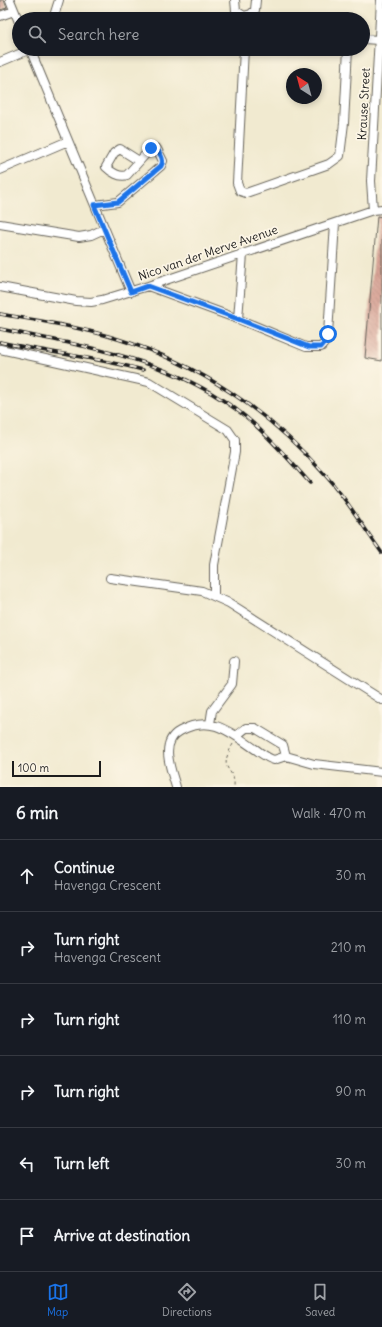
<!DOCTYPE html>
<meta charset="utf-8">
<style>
:root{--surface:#171b24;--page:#242831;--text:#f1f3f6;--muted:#9ea1a6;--line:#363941;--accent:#1a73e8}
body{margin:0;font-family:Delius,sans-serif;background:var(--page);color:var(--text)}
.compass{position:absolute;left:286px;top:68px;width:36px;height:36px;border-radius:50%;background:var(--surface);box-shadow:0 2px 6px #0003;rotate:324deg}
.scale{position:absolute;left:12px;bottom:10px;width:89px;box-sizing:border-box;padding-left:4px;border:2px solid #1c1c1c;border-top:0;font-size:11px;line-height:14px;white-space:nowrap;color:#1c1c1c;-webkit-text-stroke:3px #fcf5e5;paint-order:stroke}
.stop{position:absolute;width:12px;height:12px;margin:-9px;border:3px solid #1a73e8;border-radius:50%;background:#fff}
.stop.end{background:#1a73e8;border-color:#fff;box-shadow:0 1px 4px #0008}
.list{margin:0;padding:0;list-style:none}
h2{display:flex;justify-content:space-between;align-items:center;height:52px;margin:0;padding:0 16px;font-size:17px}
h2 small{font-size:13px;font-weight:400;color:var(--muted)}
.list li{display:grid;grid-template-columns:26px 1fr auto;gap:12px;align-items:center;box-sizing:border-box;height:72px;padding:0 16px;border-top:1px solid var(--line)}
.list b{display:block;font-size:15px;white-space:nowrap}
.list p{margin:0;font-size:13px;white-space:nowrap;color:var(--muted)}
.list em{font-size:13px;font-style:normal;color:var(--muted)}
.icon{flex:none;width:22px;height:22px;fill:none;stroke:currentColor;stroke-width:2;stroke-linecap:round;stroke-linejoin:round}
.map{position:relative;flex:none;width:382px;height:787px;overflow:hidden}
.search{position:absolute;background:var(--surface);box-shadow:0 2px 6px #0003;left:12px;right:12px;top:12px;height:44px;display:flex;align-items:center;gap:10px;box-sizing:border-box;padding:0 14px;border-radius:22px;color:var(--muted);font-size:15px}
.sheet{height:484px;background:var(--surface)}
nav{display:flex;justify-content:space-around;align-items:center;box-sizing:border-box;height:56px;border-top:1px solid var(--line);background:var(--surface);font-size:11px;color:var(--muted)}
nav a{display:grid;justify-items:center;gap:2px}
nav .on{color:var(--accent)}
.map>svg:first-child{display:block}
.building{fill:url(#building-back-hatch)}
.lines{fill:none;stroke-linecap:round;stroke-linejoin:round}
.minor-casing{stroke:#67645b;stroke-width:10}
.path{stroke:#67645b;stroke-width:1;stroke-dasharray:3 3;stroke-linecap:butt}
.minor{stroke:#fff;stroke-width:8}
.rail-casing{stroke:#1c1c1c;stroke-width:3.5}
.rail{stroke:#fcf5e5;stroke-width:2;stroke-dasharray:6;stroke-linecap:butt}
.route{stroke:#1a73e8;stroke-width:5}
.labels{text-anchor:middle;stroke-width:3.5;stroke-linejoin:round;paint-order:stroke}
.street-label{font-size:12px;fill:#1c1c1c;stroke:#fcf5e5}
</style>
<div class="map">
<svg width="382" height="787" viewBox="0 0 382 787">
<defs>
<pattern id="building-back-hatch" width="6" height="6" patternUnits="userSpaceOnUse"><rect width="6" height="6" fill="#d8a395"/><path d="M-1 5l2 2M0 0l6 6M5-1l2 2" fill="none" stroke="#ae8479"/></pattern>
</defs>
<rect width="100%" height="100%" fill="#fcf5e5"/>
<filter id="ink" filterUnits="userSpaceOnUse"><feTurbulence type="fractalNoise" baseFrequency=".025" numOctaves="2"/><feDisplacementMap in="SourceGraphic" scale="8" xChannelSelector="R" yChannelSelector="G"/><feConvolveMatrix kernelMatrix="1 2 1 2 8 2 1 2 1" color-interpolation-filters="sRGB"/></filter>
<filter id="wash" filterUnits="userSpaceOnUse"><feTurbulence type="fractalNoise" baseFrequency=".012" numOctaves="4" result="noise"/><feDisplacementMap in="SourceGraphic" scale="16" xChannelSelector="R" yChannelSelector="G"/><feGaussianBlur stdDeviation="0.9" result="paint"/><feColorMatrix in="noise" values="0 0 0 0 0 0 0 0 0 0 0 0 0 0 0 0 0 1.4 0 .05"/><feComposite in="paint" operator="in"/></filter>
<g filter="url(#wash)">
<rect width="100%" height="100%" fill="#f1ead0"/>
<g id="blocks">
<path class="building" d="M0 0H4L7 8 0 10Z
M377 216 382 217V361L365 358Z"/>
</g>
</g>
<g filter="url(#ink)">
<use href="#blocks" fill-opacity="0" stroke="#67645b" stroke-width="1"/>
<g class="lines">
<defs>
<path id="minor" d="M10 0 19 22
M235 0 236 11 244 16 251 14 255 10 256 0
M0 16 14 11
M53 19 59 0
M363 39 379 40
M30 49 131 292
M244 49 237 183 240 191 246 193 329 164 340 156 344 123 348 49
M0 62 31 49
M0 170 68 141
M95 205 118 202 161 166 163 161 157 149 152 147 127 175C120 178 111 172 106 167L114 153 120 149 139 161
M373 210 371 181 381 0
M0 224 79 237 91 235 104 229
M243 254 238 319 306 347H321L326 341 328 334 335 223
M148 286 238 319
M0 287 76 301 91 302 102 300 148 286 373 210 382 209
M0 349 149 382 228 430 235 440V452L214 565V596
M110 578 202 591 229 603 382 700
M210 724 212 711 232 684 234 661
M236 736 246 728H255L283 745 286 756
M176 787C171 769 159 742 180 731 211 714 230 732 255 749 261 753 267 758 274 760L286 756 314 764 382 772"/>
</defs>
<use href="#minor" class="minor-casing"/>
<path class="path" d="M233 744C216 773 236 766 234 787"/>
<use href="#minor" class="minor"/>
<defs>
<path id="rail" d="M0 314C40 321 80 327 118 339 199 364 270 412 325 475 347 499 363 527 382 553
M0 329C88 347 174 359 246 417 270 437 290 461 310 483
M0 342C48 353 96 357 143 370"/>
</defs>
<use href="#rail" class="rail-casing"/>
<use href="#rail" class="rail"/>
</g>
</g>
<g class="lines" filter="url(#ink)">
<path class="route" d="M151 148 154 147C160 152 165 160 161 166L118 202 94 205 131 292 148 286 238 319 309 347H321L326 341 328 334"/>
</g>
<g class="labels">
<g class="street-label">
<text transform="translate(364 104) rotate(-87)" y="4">Krause Street</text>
<text transform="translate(208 253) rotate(-19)" y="4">Nico van der Merve Avenue</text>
</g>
</g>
</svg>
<svg class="compass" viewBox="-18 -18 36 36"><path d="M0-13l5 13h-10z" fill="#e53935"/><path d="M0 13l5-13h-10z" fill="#9ea1a6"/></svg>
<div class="scale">100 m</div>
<div class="stop" style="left:328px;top:334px"></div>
<div class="stop end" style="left:151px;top:148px"></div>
<div class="search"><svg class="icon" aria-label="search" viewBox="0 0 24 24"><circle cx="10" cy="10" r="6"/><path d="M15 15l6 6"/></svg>Search here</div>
</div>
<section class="sheet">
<h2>6 min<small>Walk · 470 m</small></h2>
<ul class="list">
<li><svg class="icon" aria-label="ahead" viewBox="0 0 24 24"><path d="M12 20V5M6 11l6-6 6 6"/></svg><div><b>Continue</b><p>Havenga Crescent</p></div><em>30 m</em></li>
<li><svg class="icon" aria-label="right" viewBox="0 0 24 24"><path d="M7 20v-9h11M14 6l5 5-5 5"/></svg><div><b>Turn right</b><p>Havenga Crescent</p></div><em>210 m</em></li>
<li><svg class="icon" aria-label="right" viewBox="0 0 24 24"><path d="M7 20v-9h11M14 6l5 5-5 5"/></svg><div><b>Turn right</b></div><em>110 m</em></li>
<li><svg class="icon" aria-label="right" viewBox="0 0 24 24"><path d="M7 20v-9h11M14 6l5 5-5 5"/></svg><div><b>Turn right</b></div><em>90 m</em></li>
<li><svg class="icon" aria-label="left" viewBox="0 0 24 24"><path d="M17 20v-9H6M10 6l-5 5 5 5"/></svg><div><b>Turn left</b></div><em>30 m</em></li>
<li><svg class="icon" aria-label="arrive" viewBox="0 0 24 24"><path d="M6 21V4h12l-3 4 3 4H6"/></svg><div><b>Arrive at destination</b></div></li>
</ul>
</section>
<nav>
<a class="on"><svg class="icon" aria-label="map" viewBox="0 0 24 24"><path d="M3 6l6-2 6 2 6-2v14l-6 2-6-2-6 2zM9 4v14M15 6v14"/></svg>Map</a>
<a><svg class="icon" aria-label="directions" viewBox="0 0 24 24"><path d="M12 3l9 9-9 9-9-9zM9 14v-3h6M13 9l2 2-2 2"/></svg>Directions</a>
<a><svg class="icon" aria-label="saved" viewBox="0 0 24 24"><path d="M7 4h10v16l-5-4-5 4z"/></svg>Saved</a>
</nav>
